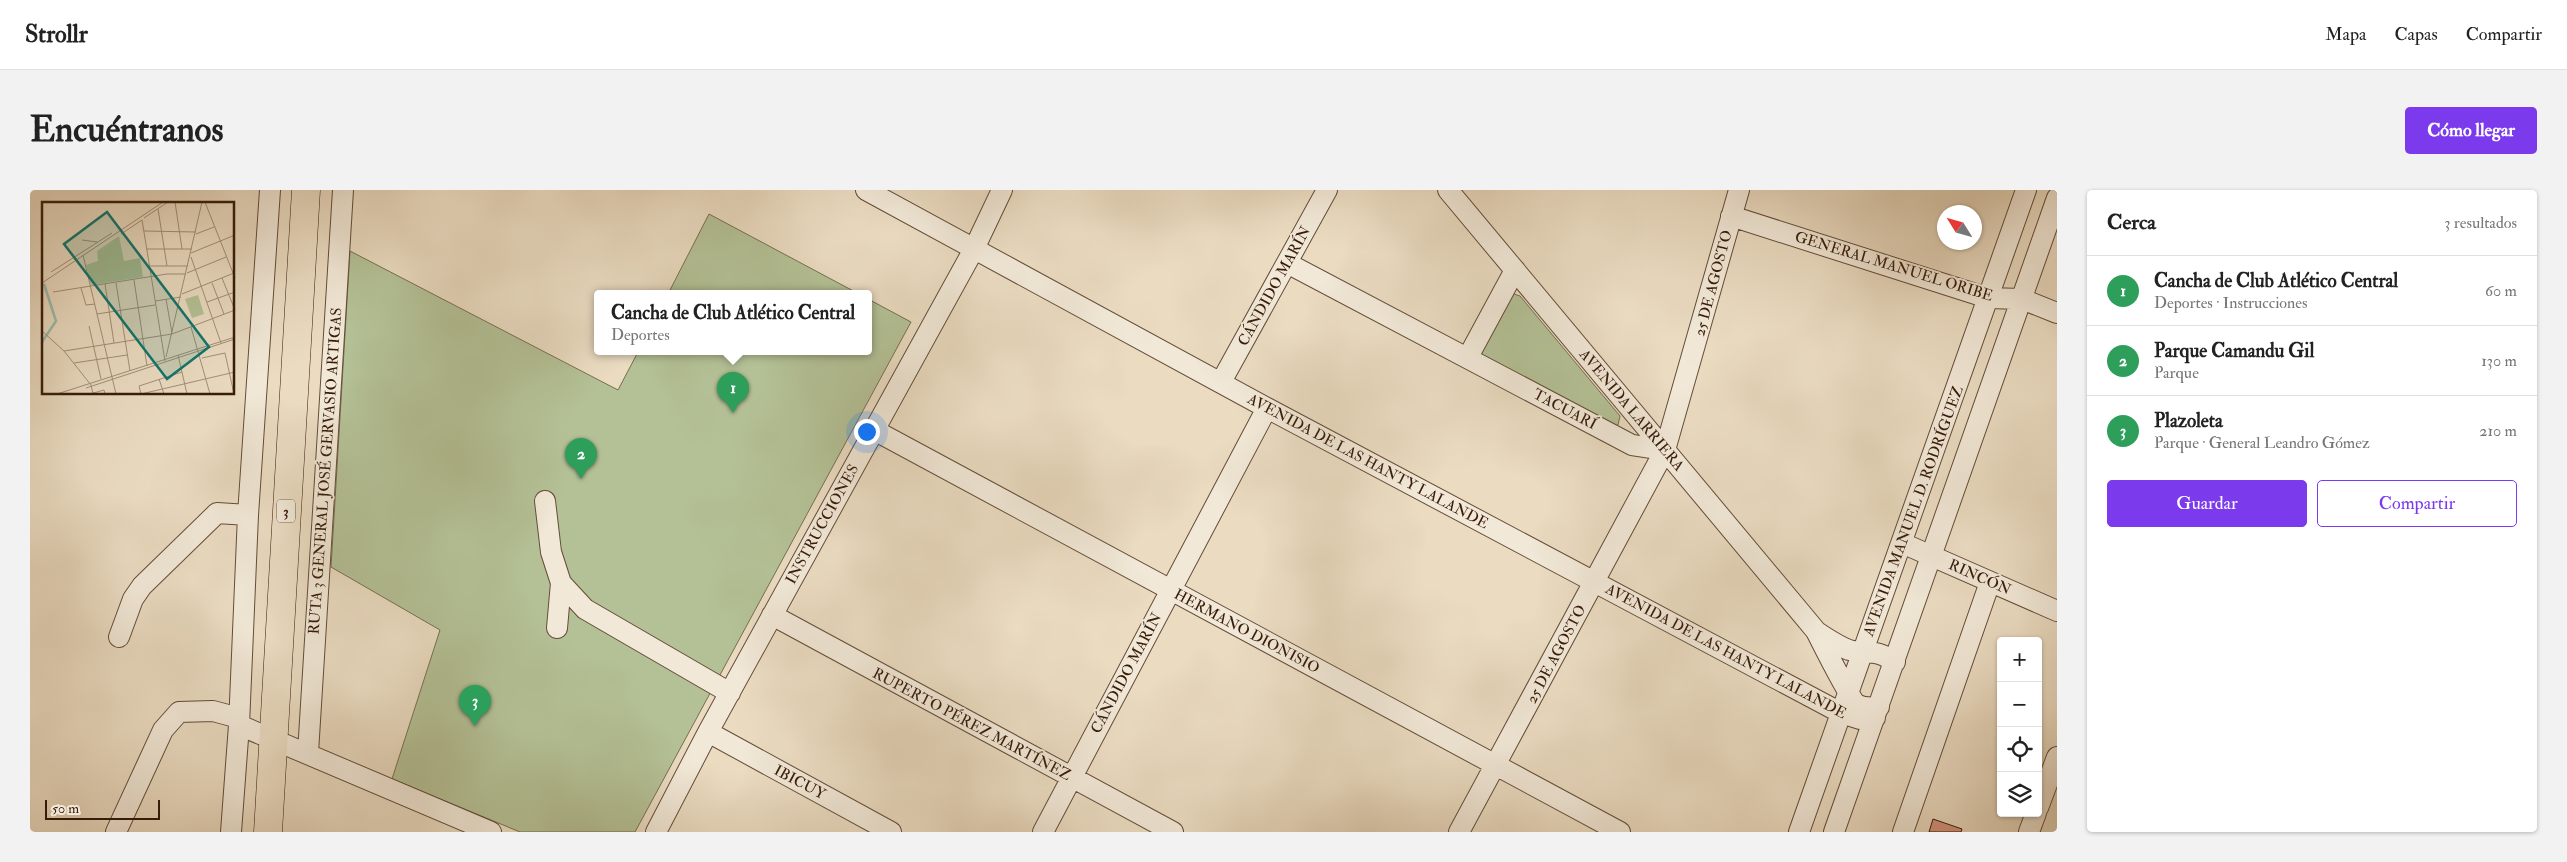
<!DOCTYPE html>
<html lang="es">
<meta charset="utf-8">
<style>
:root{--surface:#fff;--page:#f2f2f2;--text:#222;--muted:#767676;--line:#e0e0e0;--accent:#7c3aed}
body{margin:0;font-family:"IM FELL Double Pica",serif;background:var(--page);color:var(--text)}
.controls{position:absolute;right:15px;bottom:15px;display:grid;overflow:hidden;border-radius:5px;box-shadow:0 1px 4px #0004}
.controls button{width:45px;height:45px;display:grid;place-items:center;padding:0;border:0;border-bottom:1px solid var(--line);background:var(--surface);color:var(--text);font:25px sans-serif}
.compass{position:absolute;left:1907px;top:15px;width:45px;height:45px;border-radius:50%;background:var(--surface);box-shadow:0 1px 4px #0004;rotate:307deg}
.scale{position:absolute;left:15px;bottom:12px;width:115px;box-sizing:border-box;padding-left:5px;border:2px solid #381c0a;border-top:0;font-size:14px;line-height:18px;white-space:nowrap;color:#381c0a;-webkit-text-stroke:4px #f1e8d7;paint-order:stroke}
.you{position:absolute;left:836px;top:241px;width:18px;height:18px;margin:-12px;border:4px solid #fff;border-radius:50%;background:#1a73e8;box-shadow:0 0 0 8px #1a73e833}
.badge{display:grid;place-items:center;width:32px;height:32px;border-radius:50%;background:var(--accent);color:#fff;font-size:16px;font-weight:700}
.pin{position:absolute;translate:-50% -41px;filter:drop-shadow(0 1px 2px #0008)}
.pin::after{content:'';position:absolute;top:26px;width:18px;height:15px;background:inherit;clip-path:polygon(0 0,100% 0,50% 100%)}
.popup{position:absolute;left:564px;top:100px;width:278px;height:65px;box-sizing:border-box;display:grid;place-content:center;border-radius:5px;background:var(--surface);filter:drop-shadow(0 1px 4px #0005);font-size:16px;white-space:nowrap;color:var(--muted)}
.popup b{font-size:19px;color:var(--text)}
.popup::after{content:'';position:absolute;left:50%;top:100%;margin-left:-10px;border:10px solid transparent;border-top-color:var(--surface)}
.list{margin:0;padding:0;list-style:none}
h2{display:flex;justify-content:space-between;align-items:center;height:65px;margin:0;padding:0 20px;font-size:21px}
h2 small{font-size:16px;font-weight:400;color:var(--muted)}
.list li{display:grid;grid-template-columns:32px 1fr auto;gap:15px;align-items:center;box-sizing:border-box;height:70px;padding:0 20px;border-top:1px solid var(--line)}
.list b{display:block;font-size:19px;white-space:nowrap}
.list p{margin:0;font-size:16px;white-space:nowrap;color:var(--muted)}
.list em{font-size:16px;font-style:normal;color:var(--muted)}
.actions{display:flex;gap:10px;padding:15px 20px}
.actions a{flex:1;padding:11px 0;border:1px solid var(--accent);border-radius:5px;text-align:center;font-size:18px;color:var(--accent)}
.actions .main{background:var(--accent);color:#fff}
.icon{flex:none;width:28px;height:28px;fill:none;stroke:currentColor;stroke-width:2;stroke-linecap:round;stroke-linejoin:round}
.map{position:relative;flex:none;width:2027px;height:642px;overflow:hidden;border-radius:5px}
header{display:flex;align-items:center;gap:30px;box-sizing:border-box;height:70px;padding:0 25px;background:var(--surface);border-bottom:1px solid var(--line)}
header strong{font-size:24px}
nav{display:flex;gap:28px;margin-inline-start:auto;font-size:18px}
.intro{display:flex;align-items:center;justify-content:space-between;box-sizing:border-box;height:120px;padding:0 30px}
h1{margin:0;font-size:35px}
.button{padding:12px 22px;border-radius:5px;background:var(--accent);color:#fff;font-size:18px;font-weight:700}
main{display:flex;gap:30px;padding:0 30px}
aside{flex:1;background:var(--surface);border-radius:5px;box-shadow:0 1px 4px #0004}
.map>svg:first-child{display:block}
.green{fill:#b4c196;stroke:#766e50}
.building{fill:#d3937d;stroke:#381c0a}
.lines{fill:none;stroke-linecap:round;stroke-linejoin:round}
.minor-casing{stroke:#644c38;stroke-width:22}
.highway-casing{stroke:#381c0a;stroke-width:29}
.minor{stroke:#f1e8d7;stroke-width:20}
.highway{stroke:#eadbc1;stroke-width:28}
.labels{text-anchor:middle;stroke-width:4;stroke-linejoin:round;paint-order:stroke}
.shield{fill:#f1e8d7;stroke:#705948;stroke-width:1}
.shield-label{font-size:14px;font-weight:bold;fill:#381c0a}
.street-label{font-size:15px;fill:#381c0a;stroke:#f1e8d7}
.inset-river{fill:none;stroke:#99bcad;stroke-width:2.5}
.inset-road{fill:none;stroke:#a38f78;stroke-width:1}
.view{fill:#0f766e;fill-opacity:0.15;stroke:#0f766e;stroke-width:2.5}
.inset-edge{fill:none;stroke:#381c0a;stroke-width:2.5}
</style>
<header>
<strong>Strollr</strong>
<nav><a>Mapa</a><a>Capas</a><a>Compartir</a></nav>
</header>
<div class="intro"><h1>Encuéntranos</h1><a class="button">Cómo llegar</a></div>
<main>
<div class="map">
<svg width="2027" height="642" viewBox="0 0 2027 642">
<rect width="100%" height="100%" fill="#eadbc1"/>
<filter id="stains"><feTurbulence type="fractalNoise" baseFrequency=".004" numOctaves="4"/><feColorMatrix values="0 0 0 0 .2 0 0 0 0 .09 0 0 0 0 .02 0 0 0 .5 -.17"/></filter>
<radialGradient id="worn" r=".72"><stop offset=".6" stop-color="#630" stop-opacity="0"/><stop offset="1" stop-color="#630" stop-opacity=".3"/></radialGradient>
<path class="green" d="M679 24 829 104H638Z
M320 61 588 200 608 162H838V109L881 132 605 642H490L362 589 410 440 301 377Z
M1484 104 1490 106 1590 226 1588 235 1584 236 1451 165 1452 157 1479 107Z"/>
<path class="building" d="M1903 629 1932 639 1931 642H1899Z"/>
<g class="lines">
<defs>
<path id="minor" d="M836 0 1237 218 1811 523 1830 529 1845 528
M1418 0 1786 441C1791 451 1822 512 1826 514 1833 518 1841 518 1849 517
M1701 26 1958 108 1992 109 2027 123
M1257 73 1602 255 1635 260
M1438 167 1485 80
M1191 192 1297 0
M844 240 1590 642
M515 311 521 362 531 393 555 419 700 503
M1872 353 2027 421
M742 425 1143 642
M527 438 531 393
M1787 442C1798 449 1808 456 1819 460 1840 466 1843 457 1865 472
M89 447 103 409 112 396 187 323 218 325
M209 535 461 642
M678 542 861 642
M278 563 313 0
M2008 618 2027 567
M86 642 133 540 149 522 183 521 209 528
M201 642 209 535 218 325 240 0
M626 642 678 542 944 59 972 0
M1013 642 1237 218
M1429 642 1635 260 1709 0
M1769 642 1996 0
M1804 642 2027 8
M1873 642 1960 392
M1999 642 2006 623"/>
<path id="highway" d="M238 642 276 0"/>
</defs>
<use href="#minor" class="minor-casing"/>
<use href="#highway" class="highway-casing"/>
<use href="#minor" class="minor"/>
<use href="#highway" class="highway"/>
</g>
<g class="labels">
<rect class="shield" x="247" y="309.5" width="18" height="23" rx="4"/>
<g class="shield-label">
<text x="256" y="326">3</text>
</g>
<g class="street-label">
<text transform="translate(1864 76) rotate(17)" y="5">GENERAL MANUEL ORIBE</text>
<text transform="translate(1683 93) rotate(-75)" y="5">25 DE AGOSTO</text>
<text transform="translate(1244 96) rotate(-61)" y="5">CÁNDIDO MARÍN</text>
<text transform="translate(1535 219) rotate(28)" y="5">TACUARÍ</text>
<text transform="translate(1602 220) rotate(50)" y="5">AVENIDA LARRIERA</text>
<text transform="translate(1338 271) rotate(28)" y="5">AVENIDA DE LAS HANTY LALANDE</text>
<text transform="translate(295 281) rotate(-86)" y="5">RUTA 3 GENERAL JOSÉ GERVASIO ARTIGAS</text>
<text transform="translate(1883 321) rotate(-70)" y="5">AVENIDA MANUEL D. RODRÍGUEZ</text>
<text transform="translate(792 334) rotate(-61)" y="5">INSTRUCCIONES</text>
<text transform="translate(1950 387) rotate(24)" y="5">RINCÓN</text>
<text transform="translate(1217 441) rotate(28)" y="5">HERMANO DIONISIO</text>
<text transform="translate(1696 461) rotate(28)" y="5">AVENIDA DE LAS HANTY LALANDE</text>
<text transform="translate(1526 464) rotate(-62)" y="5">25 DE AGOSTO</text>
<text transform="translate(1096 483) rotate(-62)" y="5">CÁNDIDO MARÍN</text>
<text transform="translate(942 534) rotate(28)" y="5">RUPERTO PÉREZ MARTÍNEZ</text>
<text transform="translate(770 592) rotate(28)" y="5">IBICUY</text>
</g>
</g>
<g transform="translate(12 12)">
<rect width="192" height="192" fill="#eadbc1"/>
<path d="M77 34 82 59 98 56 101 75 49 83 44 63 56 59 55 49ZM156 93 162 112 150 116 143 97Z" fill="#b4c196"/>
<path class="inset-river" d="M0 140 14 119 2 82"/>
<path class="inset-road" d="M133 0 140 47M163 0 193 76M116 7 125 64M102 16 126 0M102 29 154 30M79 32 100 18 123 159M154 32 172 25M40 38 55 40M104 47H150M149 51 193 33M41 53 74 192M149 55 179 141M107 64H146M9 70 70 31M145 71 184 55M180 76 193 108M92 78 105 164M0 81 121 0M74 81 88 169M170 81 182 112M63 82 72 141M39 86 44 103 53 102M11 90 125 72H144M140 92 192 71M124 97 130 131M113 99 139 95M165 100 193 90M55 112 113 103M47 124 59 177M149 125 168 192M0 129 22 149 49 183 51 192M22 149 130 132 193 108M136 153 145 192M124 155 160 0M160 156 183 151 192 192M32 161 85 153M117 177 122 192M44 186 193 137M15 192 193 135M48 192 62 188 63 192M99 192 193 170M99 192 97 184 140 170"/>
<path class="view" d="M65 10 167 145 125 177 22 42Z"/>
<rect width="192" height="192" class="inset-edge"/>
</g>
<rect width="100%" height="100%" filter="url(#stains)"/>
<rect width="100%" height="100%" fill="url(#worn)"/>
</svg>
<div class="controls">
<button>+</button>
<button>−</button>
<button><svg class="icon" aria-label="locate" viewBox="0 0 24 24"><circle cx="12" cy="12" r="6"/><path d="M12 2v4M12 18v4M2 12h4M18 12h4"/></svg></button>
<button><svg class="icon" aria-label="layers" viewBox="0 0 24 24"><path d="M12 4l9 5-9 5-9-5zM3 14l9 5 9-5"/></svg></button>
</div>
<svg class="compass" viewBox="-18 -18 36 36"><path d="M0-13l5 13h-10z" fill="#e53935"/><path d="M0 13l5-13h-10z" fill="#767676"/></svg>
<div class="scale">50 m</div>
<div class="you"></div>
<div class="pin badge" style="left:703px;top:223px;background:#2e9e5b">1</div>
<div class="popup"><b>Cancha de Club Atlético Central</b>Deportes</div>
<div class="pin badge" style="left:551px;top:289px;background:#2e9e5b">2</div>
<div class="pin badge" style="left:445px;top:536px;background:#2e9e5b">3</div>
</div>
<aside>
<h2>Cerca<small>3 resultados</small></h2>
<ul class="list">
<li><span class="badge" style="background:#2e9e5b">1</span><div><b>Cancha de Club Atlético Central</b><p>Deportes · Instrucciones</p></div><em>60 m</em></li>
<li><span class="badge" style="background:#2e9e5b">2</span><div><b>Parque Camandu Gil</b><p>Parque</p></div><em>130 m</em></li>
<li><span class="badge" style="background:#2e9e5b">3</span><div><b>Plazoleta</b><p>Parque · General Leandro Gómez</p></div><em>210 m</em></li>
</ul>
<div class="actions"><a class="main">Guardar</a><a>Compartir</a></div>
</aside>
</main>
